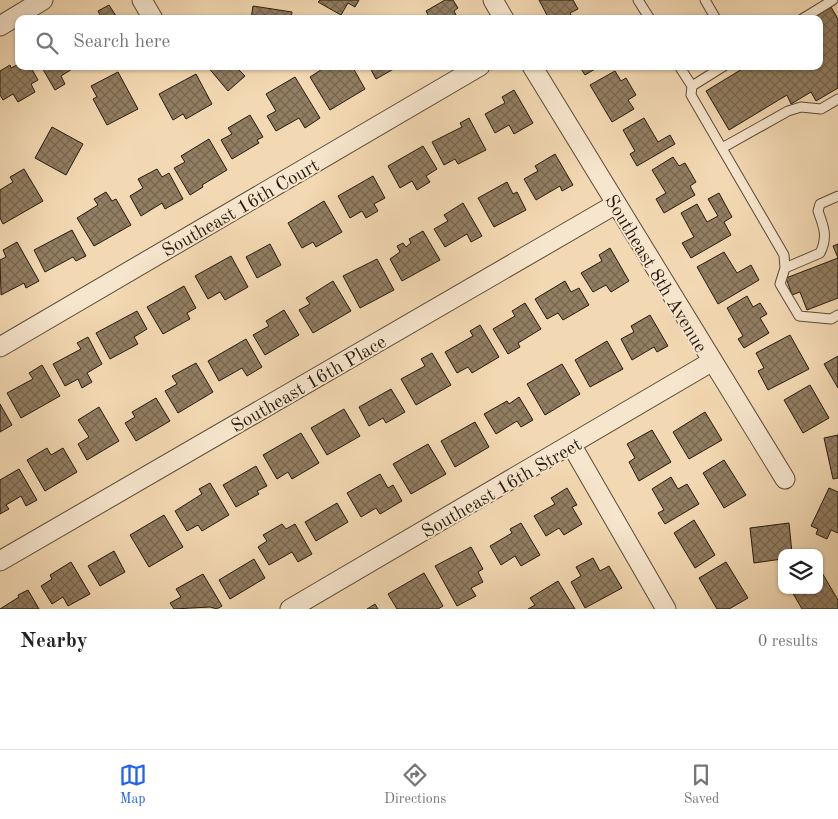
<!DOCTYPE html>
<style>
:root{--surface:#fff;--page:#f6f6f6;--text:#222;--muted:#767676;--line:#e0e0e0;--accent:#2563eb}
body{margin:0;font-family:"Old Standard TT",serif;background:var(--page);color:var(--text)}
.controls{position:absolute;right:15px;bottom:15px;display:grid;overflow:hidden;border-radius:10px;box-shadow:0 1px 4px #0004}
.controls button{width:45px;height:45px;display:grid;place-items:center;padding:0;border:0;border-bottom:1px solid var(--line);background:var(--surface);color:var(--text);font:25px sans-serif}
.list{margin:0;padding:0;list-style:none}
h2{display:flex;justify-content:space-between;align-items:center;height:65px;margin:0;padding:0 20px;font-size:21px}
h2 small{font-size:16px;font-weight:400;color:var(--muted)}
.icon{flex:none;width:28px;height:28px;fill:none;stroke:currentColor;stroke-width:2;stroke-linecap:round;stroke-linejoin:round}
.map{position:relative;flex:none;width:838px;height:609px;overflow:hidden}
.search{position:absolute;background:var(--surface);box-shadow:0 1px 4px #0004;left:15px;right:15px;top:15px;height:55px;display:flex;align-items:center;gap:12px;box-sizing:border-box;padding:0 18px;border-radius:10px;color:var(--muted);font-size:19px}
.sheet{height:140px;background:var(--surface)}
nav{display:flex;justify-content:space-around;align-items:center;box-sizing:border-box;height:70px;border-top:1px solid var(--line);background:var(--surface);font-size:14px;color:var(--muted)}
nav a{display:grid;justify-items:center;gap:2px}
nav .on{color:var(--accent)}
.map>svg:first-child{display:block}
.building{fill:url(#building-cross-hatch);stroke:#281b0b}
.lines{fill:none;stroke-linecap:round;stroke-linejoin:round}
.lane-casing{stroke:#5b4a35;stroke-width:11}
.street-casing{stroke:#5b4a35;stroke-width:21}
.lane{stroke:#f7e6ce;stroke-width:9}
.street{stroke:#f7e6ce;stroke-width:19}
.labels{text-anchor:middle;stroke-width:4;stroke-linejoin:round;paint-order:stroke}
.street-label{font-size:19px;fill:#281b0b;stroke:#f7e6ce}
</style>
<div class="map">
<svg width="838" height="609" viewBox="0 0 838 609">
<defs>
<pattern id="building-cross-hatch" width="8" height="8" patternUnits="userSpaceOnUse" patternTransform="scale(1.25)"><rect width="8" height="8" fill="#927e62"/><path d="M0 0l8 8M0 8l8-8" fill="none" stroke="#77664f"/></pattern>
</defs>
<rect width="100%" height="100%" fill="#f3d9b3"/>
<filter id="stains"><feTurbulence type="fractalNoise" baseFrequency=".004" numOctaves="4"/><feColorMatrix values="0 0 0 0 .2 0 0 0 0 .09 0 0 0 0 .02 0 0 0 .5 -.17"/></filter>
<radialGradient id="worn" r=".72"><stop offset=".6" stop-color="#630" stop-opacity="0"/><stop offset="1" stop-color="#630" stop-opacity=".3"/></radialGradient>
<path class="building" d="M320 0H359L355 7 348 3 341 15 318 2Z
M445 0H453L458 8 454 11 458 19H430L426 11Z
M539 0H573L578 9 570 13 573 19H549Z
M109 5 118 19H98L101 17 98 11Z
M253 6 292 12 291 19H251Z
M831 7 838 19V88L816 101 811 92 791 104 787 95 729 130 706 91 747 66H819V19H810Z
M19 64V66H30L38 80 31 84 35 92 18 102 13 94 3 100 0 95V71L10 65 11 68Z
M41 66H77L61 76 65 84 55 90Z
M207 66H244L239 70 245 76 228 91Z
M327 66H352L365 89 330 110 310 77Z
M369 66H399L376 79Z
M579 66H600L585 75Z
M615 71 621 81 626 78 636 95 628 100 634 109 612 122 590 85Z
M118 72 138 109 107 125 93 99 97 97 91 86Z
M196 74 212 104 186 119 183 114 173 120 159 94Z
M295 77 320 118 305 128 299 118 276 131 267 116 276 111 266 94Z
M514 90 533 123 514 134 509 125 495 133 485 114 505 103 502 97Z
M250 115 263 137 257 140 259 143 232 159 221 140 232 134 228 128Z
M469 118 486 150 458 164 455 159 444 165 432 142 462 127 460 123Z
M644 118 658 142 670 135 675 144 637 166 630 154 635 151 623 130Z
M52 127 83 144 66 175 35 158Z
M209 139 227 170 202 185 203 187 190 195 174 168 185 162 181 156Z
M423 146 437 169 426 176 430 182 417 190 412 181 400 188 388 166Z
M555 154 573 185 562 191 560 186 536 200 524 179 538 171 535 166Z
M673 157 679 166 685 163 696 182 690 186 695 195 664 213 656 199 666 193 652 170Z
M24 169 43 201 3 224 0 218V190L13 182 10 177Z
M157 169 162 177 169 173 183 199 165 209 162 203 141 216 130 196 143 188 138 179Z
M373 176 385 198 374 204 378 211 366 218 362 211 350 218 338 196Z
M507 182 513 194 517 192 526 210 494 227 478 198Z
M106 192 112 201 116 199 131 225 94 246 77 218 98 205 94 199Z
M719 193 732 217 724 222 731 235 691 258 682 243 694 237 681 213 697 204 707 222 718 216 708 199Z
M324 201 342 232 316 247 313 242 302 248 288 223Z
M463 203 482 236 471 242 467 234 445 247 434 229 448 221 444 215Z
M72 230 86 256 76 261 73 257 45 272 34 250Z
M423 231 440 260 402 281 390 259 400 252 397 246 403 243 406 247 411 243 409 239Z
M17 242 39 281 26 288 24 283 1 295 0 260 6 257 3 250Z
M270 244 281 265 257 278 246 257Z
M838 244V258L833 246Z
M610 248 629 281 611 292 606 285 593 292 581 273 602 261 599 255Z
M724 252 737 273 751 265 759 280 718 304 697 267Z
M231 256 248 287 225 300 220 292 208 299 195 276Z
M838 258V298L807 310 800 292 792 295 786 278Z
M377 259 394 290 360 308 343 276Z
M333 281 351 311 313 333 299 310 310 304 306 298Z
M565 281 571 292 579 288 589 305 563 320 558 313 547 319 535 299Z
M184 286 196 308 187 313 190 319 163 334 147 307Z
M747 296 753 307 760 303 767 314 760 318 769 333 744 348 738 339 743 336 727 308Z
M525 303 541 329 518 343 520 347 508 354 493 329 515 316 512 311Z
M284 310 299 335 265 355 253 335 269 326 266 321Z
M137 311 147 329 134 337 138 344 110 359 96 333Z
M650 315 668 346 657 352 654 347 632 360 621 339 634 332 631 326Z
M480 325 499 357 472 373 468 367 457 373 445 352 473 336 470 331Z
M790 335 809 369 768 390 758 371 764 368 756 353Z
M88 337 102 364 87 373 92 382 82 388 78 379 65 386 53 364 81 349 77 343Z
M246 339 262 367 247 376 242 368 219 381 208 361Z
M607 341 623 369 590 387 575 360Z
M432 353 451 385 416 405 401 379 425 366 421 359Z
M838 356V388L824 364Z
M196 363 213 392 178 413 165 391 177 384 172 376Z
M562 364 580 394 545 415 527 384Z
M42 365 60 396 21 418 7 393 33 379 29 373Z
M810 385 829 418 803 433 784 400Z
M391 389 405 412 386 423 383 418 369 426 359 407Z
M519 397 533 420 521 427 517 421 496 434 484 414 507 401 509 404Z
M156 398 170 421 136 441 125 423 135 417 132 412Z
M0 404 12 425 0 432Z
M99 407 119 441 87 460 78 444 89 437 78 420Z
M344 409 360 436 327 455 311 428Z
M705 412 722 440 689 459 673 432Z
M475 422 489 447 455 467 441 441Z
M652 430 671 462 639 481 629 462 635 458 627 444Z
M301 433 319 463 292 479 288 472 277 479 263 455Z
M838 435V478L833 479 824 438Z
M428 444 446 474 411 494 393 464Z
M47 448 51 455 63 448 77 472 45 491 27 460Z
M724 460 746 495 724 508 703 473Z
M256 466 267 486 257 491 259 494 236 507 223 485Z
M19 469 37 500 26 506 21 496 6 505 9 509 0 514V480Z
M380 474 388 488 393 485 402 501 380 514 376 508 361 517 347 493Z
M671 477 678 489 687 484 699 504 665 524 658 513 664 510 652 489Z
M210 483 229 515 202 531 198 525 187 531 175 511 202 494 199 489Z
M567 488 577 505 572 507 582 524 564 535 559 528 546 536 534 516 555 504 551 498Z
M829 488 838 492V533L831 530 827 539 816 534 818 529 811 526Z
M337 503 348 522 316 541 305 522Z
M164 515 183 547 149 567 130 535Z
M694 520 715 555 695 568 674 533Z
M521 523 540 555 521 566 515 556 501 565 490 546 512 533 510 529Z
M789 523 792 553H782V559L754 563 750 528Z
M282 524 286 529 295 524 312 554 298 562 292 552 269 565 258 547 267 541 263 535Z
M471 547 483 569 478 572 483 582 471 588 476 596 457 606 435 566Z
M114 551 125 572 100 586 88 566Z
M593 558 600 571 609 566 622 588 585 608 571 582 581 576 576 567Z
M254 559 265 578 230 599 219 580Z
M71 562 90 594 68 606 63 597 52 604 41 586 52 579 50 575Z
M726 562 748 598 729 609H717L699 578Z
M821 571 838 600V609H802L791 590H819V572Z
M424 573 443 606 438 609H397L388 594Z
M203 574 222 606 217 609 210 607 174 609 170 603 181 597 176 589Z
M558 581 575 609H528L535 605 530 598Z
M28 590 39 609H0L19 597 18 595Z
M375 604 378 609H367Z"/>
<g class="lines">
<defs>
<path id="lane" d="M638 0 650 19
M705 0 716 19
M802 19 833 0
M679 66 692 86
M724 66 692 86 691 95 784 255 785 268 780 284 799 316 831 319 838 315
M722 148 788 111 801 107 821 109 838 99
M785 268 820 253C828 237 824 227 818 211L820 204 838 196"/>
<path id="street" d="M142 0 153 19
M493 0 504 19
M0 26 43 0
M532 66 785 479
M0 347 480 66
M572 446 666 609
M0 561 616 204
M290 609 711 362"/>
</defs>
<use href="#lane" class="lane-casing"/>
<use href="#street" class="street-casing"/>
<use href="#lane" class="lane"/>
<use href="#street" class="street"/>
</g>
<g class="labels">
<g class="street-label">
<text transform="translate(240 207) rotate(-30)" y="7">Southeast 16th Court</text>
<text transform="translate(657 273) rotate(59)" y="7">Southeast 8th Avenue</text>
<text transform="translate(308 383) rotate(-30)" y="7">Southeast 16th Place</text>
<text transform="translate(501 487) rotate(-30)" y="7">Southeast 16th Street</text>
</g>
</g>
<rect width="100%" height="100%" filter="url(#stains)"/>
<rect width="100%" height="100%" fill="url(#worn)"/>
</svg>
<div class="controls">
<button><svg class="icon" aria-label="layers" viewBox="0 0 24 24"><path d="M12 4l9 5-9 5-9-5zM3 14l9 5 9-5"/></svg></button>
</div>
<div class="search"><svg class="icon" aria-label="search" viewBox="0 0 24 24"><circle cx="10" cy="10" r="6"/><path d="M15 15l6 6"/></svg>Search here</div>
</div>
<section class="sheet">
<h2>Nearby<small>0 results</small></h2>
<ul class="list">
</ul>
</section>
<nav>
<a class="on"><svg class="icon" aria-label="map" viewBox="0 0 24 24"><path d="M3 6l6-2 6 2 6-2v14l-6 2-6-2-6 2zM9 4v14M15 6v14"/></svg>Map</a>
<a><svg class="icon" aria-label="directions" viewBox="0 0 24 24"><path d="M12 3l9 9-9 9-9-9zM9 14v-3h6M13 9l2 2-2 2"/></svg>Directions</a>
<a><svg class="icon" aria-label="saved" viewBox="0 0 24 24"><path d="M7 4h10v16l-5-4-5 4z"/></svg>Saved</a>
</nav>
